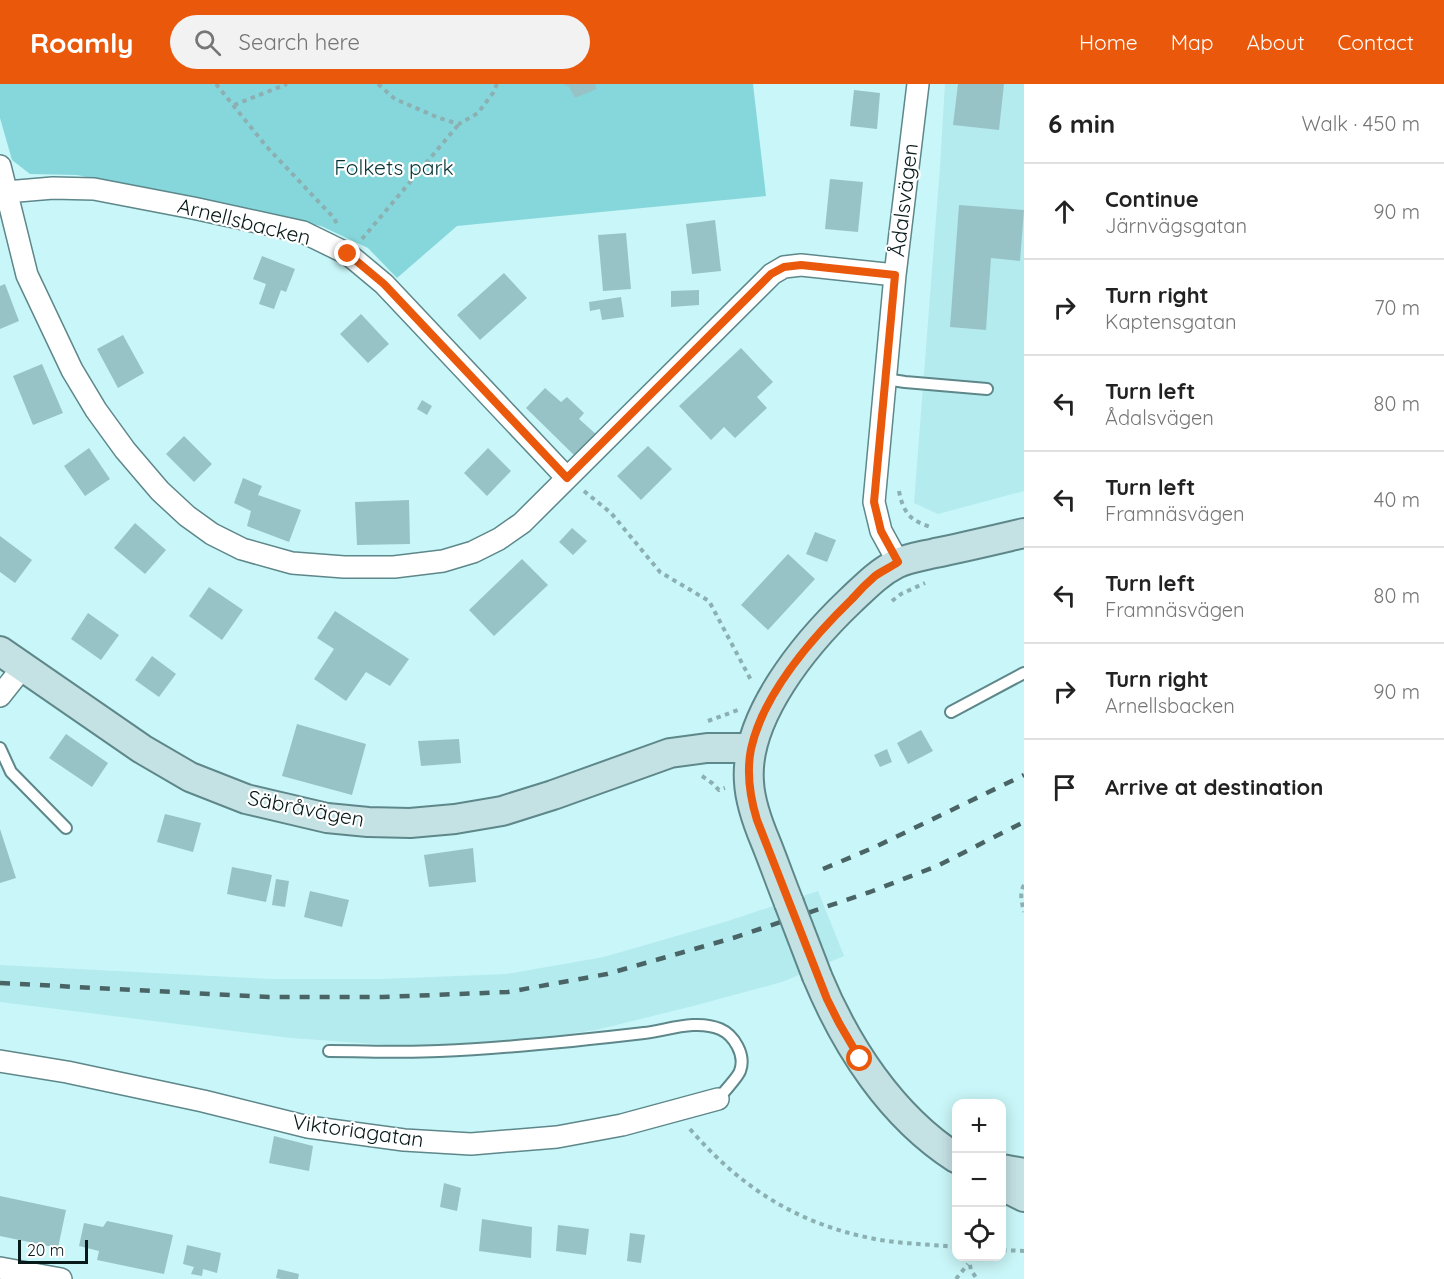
<!DOCTYPE html>
<meta charset="utf-8">
<style>
:root{--surface:#fff;--page:#f2f2f2;--text:#222;--muted:#767676;--line:#e0e0e0;--accent:#ea580c}
body{margin:0;font-family:Quicksand,sans-serif;background:var(--page);color:var(--text)}
.controls{position:absolute;right:18px;bottom:18px;display:grid;overflow:hidden;border-radius:12px;box-shadow:0 3px 15px #0003}
.controls button{width:54px;height:54px;display:grid;place-items:center;padding:0;border:0;border-bottom:2px solid var(--line);background:var(--surface);color:var(--text);font:30px sans-serif}
.scale{position:absolute;left:18px;bottom:15px;width:70px;box-sizing:border-box;padding-left:6px;border:3px solid #08191a;border-top:0;font-size:16px;line-height:21px;white-space:nowrap;color:#08191a;-webkit-text-stroke:4px #fff;paint-order:stroke}
.stop{position:absolute;width:18px;height:18px;margin:-14px;border:4px solid #ea580c;border-radius:50%;background:#fff}
.stop.end{background:#ea580c;border-color:#fff;box-shadow:0 2px 6px #0008}
.list{margin:0;padding:0;list-style:none}
h2{display:flex;justify-content:space-between;align-items:center;height:78px;margin:0;padding:0 24px;font-size:26px}
h2 small{font-size:20px;font-weight:400;color:var(--muted)}
.list li{display:grid;grid-template-columns:39px 1fr auto;gap:18px;align-items:center;box-sizing:border-box;height:96px;padding:0 24px;border-top:2px solid var(--line)}
.list b{display:block;font-size:22px;white-space:nowrap}
.list p{margin:0;font-size:20px;white-space:nowrap;color:var(--muted)}
.list em{font-size:20px;font-style:normal;color:var(--muted)}
.icon{flex:none;width:33px;height:33px;fill:none;stroke:currentColor;stroke-width:2;stroke-linecap:round;stroke-linejoin:round}
.map{position:relative;flex:none;width:1024px;height:1195px;overflow:hidden}
header{display:flex;align-items:center;gap:36px;box-sizing:border-box;height:84px;padding:0 30px;background:var(--accent);color:#fff}
header strong{font-size:28px}
nav{display:flex;gap:33px;margin-inline-start:auto;font-size:21px}
.search{width:420px;height:54px;background:var(--page);display:flex;align-items:center;gap:15px;box-sizing:border-box;padding:0 21px;border-radius:33px;color:var(--muted);font-size:22px}
main{display:flex}
aside{flex:1;background:var(--surface)}
.map>svg:first-child{display:block}
.built{fill:#b4ebee}
.green{fill:#86d7db}
.building{fill:#98c3c6}
.lines{fill:none;stroke-linecap:round;stroke-linejoin:round}
.lane-casing{stroke:#5e878a;stroke-width:14}
.street-casing{stroke:#5e878a;stroke-width:24}
.secondary-casing{stroke:#5e878a;stroke-width:32}
.path{stroke:#8cb0b2;stroke-width:4;stroke-dasharray:4.5 4.5;stroke-linecap:butt}
.lane{stroke:#fff;stroke-width:10}
.street{stroke:#fff;stroke-width:21}
.secondary{stroke:#c4e1e3;stroke-width:28}
.rail{stroke:#4a6466;stroke-width:4.5;stroke-dasharray:10 10;stroke-linecap:butt}
.secondary-bridge-casing{stroke:#5e878a;stroke-width:32;stroke-linecap:butt}
.secondary-bridge{stroke:#c4e1e3;stroke-width:28}
.route{stroke:#ea580c;stroke-width:8}
.labels{text-anchor:middle;stroke-width:4.5;stroke-linejoin:round;paint-order:stroke}
.park-label{font-size:21px;fill:#063437;stroke:#fff}
.street-label{font-size:21px;fill:#08191a;stroke:#fff}
</style>
<header>
<strong>Roamly</strong>
<div class="search"><svg class="icon" aria-label="search" viewBox="0 0 24 24"><circle cx="10" cy="10" r="6"/><path d="M15 15l6 6"/></svg>Search here</div>
<nav><a>Home</a><a>Map</a><a>About</a><a>Contact</a></nav>
</header>
<main>
<div class="map">
<svg width="1024" height="1195" viewBox="0 0 1024 1195">
<rect width="100%" height="100%" fill="#c9f6f8"/>
<path class="built" d="M945 0H1024V407L938 430 914 419 940 83Z
M818 807 844 872 782 898 697 921 596 946 530 955 419 963 291 954 0 918V881L270 895H383L506 890 604 873 728 837Z"/>
<path class="green" d="M0 0H753L766 112 457 142 397 194 368 164 321 142 77 91 30 90 12 76 0 34Z"/>
<path class="building" d="M564 0H595L597 5 575 14 569 3Z
M958 0H1004L999 46 953 41Z
M854 6 880 9 877 45 850 42Z
M830 95 863 98 858 148 825 145Z
M959 121 1024 126 1020 177 991 174 986 246 950 243Z
M715 136 721 187 692 190 686 140Z
M626 149 631 205 603 207 598 151Z
M262 172 295 185 286 208 281 206 274 225 259 220 266 200 253 195Z
M504 189 527 214 480 256 457 231Z
M5 200 19 237 0 245V202Z
M699 206V221L671 223V207Z
M621 213 624 233 602 236 600 225 590 227 589 218Z
M361 230 389 260 368 279 340 250Z
M123 251 144 289 118 304 97 265Z
M741 264 773 298 757 313 767 324 735 354 724 343 711 356 679 322Z
M42 280 63 329 33 341 13 292Z
M545 304 561 318 567 313 584 329 579 335 597 351 576 373 526 324Z
M422 316 432 322 427 331 417 325Z
M184 352 212 380 194 398 166 370Z
M648 362 672 385 641 416 617 392Z
M89 364 110 395 85 412 64 382Z
M488 364 511 387 487 412 464 389Z
M243 394 262 402 258 411 301 426 289 458 247 442 251 427 234 419Z
M409 416 410 460 357 461 355 418Z
M135 439 166 466 145 490 114 464Z
M572 444 587 457 573 471 559 458Z
M815 448 836 456 827 478 806 470Z
M0 452 32 476 15 499 0 488Z
M788 470 815 495 768 546 741 521Z
M522 475 548 501 494 552 469 526Z
M209 503 243 526 222 556 189 532Z
M335 527 409 575 390 602 366 588 346 617 314 595 334 565 317 554Z
M88 529 119 551 101 576 71 555Z
M152 572 176 590 159 613 135 596Z
M297 640 366 660 352 711 282 692Z
M921 646 933 667 908 680 897 659Z
M66 650 108 679 92 703 49 674Z
M459 655 461 679 421 682 418 657Z
M887 665 892 678 880 683 874 671Z
M165 730 201 739 193 768 157 758Z
M0 745 16 794 0 799Z
M473 764 476 798 429 803 424 771Z
M232 783 272 791 266 818 227 810Z
M276 795 289 797 285 823 272 821Z
M310 807 349 816 342 843 304 833Z
M274 1052 313 1062 309 1087 269 1079Z
M444 1099 461 1104 457 1127 440 1123Z
M0 1112 66 1126 58 1164 0 1152Z
M482 1135 532 1143 531 1174 479 1167Z
M107 1137 173 1151 164 1190 97 1176 99 1167 79 1162 84 1139 103 1143Z
M558 1141 589 1145 586 1171 556 1167Z
M630 1149 645 1151 641 1179 627 1177Z
M187 1161 221 1169 217 1189 203 1185 202 1192 191 1190 194 1183 183 1180Z
M278 1185 299 1190 298 1195H281L276 1194Z"/>
<g class="lines">
<defs>
<path id="lane" d="M885 295 905 298 987 305
M951 628 1024 589
M0 664 11 688 66 744
M329 967C366 967 403 969 439 967 507 964 576 957 644 949 668 946 697 935 720 945 734 951 746 971 740 987 738 993 723 1009 718 1015"/>
<path id="street" d="M0 82 27 191 72 286 96 326 125 366 160 407 187 432 212 450 242 465 292 479 344 483H394L443 477 473 468 499 455 522 439 772 190 784 183 801 181 895 191
M6 108 53 104 94 105 193 124 303 148 348 170 384 200 567 394
M898 478 881 447 874 418 895 191 918 0
M0 612 23 583
M0 977 67 988 203 1017 308 1043 404 1056 471 1060 557 1053 622 1041 718 1015
M0 1184 61 1195"/>
<path id="secondary" d="M0 567 142 665 190 693 246 715 327 734 368 738 410 739 455 735 502 727 553 711 670 669 707 664H751
M789 819C781 799 774 779 766 759 758 740 750 719 749 698 744 633 806 559 850 517 865 503 878 489 896 480 907 474 923 472 935 469 965 463 994 456 1024 449
M817 892C846 962 891 1032 956 1074
M1002 1085 1024 1089
M1002 1102 1024 1113"/>
</defs>
<use href="#lane" class="lane-casing"/>
<use href="#street" class="street-casing"/>
<use href="#secondary" class="secondary-casing"/>
<path class="path" d="M216 0 266 62 334 134 337 140
M378 0 395 15 439 34 459 40 478 29 493 9 497 0
M234 21 287 0
M362 155 459 40
M584 407 611 429 660 488 709 517 752 598
M899 407C903 428 910 437 931 443
M892 517 901 510 925 499
M708 637 738 626
M702 692 712 699 719 706 725 704
M1024 801C1019 809 1022 819 1024 828
M690 1045C739 1102 796 1139 870 1154 898 1160 928 1160 956 1163
M1002 1166 1024 1167
M968 1172 971 1186 977 1195
M956 1195 968 1180"/>
<use href="#lane" class="lane"/>
<use href="#street" class="street"/>
<use href="#secondary" class="secondary"/>
<path class="rail" d="M823 785 875 763 1024 691
M0 899 269 913H383L508 908 607 890 733 854 870 808 937 782 1024 738"/>
<defs>
<path id="secondary-bridge" d="M789 819 817 892"/>
</defs>
<use href="#secondary-bridge" class="secondary-bridge-casing"/>
<use href="#secondary-bridge" class="secondary-bridge"/>
</g>
<g class="lines">
<path class="route" d="M348 170 384 200 567 394 771 190 784 183 801 181 895 191 874 418 881 447 898 478C891 483 882 487 875 492 867 499 859 507 852 515 813 553 763 610 751 665 746 690 750 713 757 736L827 915 839 939 860 975"/>
</g>
<g class="labels">
<g class="park-label">
<text x="394" y="91">Folkets park</text>
</g>
<g class="street-label">
<text transform="translate(904 116) rotate(-83)" y="7">Ådalsvägen</text>
<text transform="translate(244 138) rotate(14)" y="7">Arnellsbacken</text>
<text transform="translate(306 725) rotate(11)" y="7">Säbråvägen</text>
<text transform="translate(358 1047) rotate(8)" y="7">Viktoriagatan</text>
</g>
</g>
</svg>
<div class="controls">
<button>+</button>
<button>−</button>
<button><svg class="icon" aria-label="locate" viewBox="0 0 24 24"><circle cx="12" cy="12" r="6"/><path d="M12 2v4M12 18v4M2 12h4M18 12h4"/></svg></button>
</div>
<div class="scale">20 m</div>
<div class="stop" style="left:860px;top:975px"></div>
<div class="stop end" style="left:348px;top:170px"></div>
</div>
<aside>
<h2>6 min<small>Walk · 450 m</small></h2>
<ul class="list">
<li><svg class="icon" aria-label="ahead" viewBox="0 0 24 24"><path d="M12 20V5M6 11l6-6 6 6"/></svg><div><b>Continue</b><p>Järnvägsgatan</p></div><em>90 m</em></li>
<li><svg class="icon" aria-label="right" viewBox="0 0 24 24"><path d="M7 20v-9h11M14 6l5 5-5 5"/></svg><div><b>Turn right</b><p>Kaptensgatan</p></div><em>70 m</em></li>
<li><svg class="icon" aria-label="left" viewBox="0 0 24 24"><path d="M17 20v-9H6M10 6l-5 5 5 5"/></svg><div><b>Turn left</b><p>Ådalsvägen</p></div><em>80 m</em></li>
<li><svg class="icon" aria-label="left" viewBox="0 0 24 24"><path d="M17 20v-9H6M10 6l-5 5 5 5"/></svg><div><b>Turn left</b><p>Framnäsvägen</p></div><em>40 m</em></li>
<li><svg class="icon" aria-label="left" viewBox="0 0 24 24"><path d="M17 20v-9H6M10 6l-5 5 5 5"/></svg><div><b>Turn left</b><p>Framnäsvägen</p></div><em>80 m</em></li>
<li><svg class="icon" aria-label="right" viewBox="0 0 24 24"><path d="M7 20v-9h11M14 6l5 5-5 5"/></svg><div><b>Turn right</b><p>Arnellsbacken</p></div><em>90 m</em></li>
<li><svg class="icon" aria-label="arrive" viewBox="0 0 24 24"><path d="M6 21V4h12l-3 4 3 4H6"/></svg><div><b>Arrive at destination</b></div></li>
</ul>
</aside>
</main>
